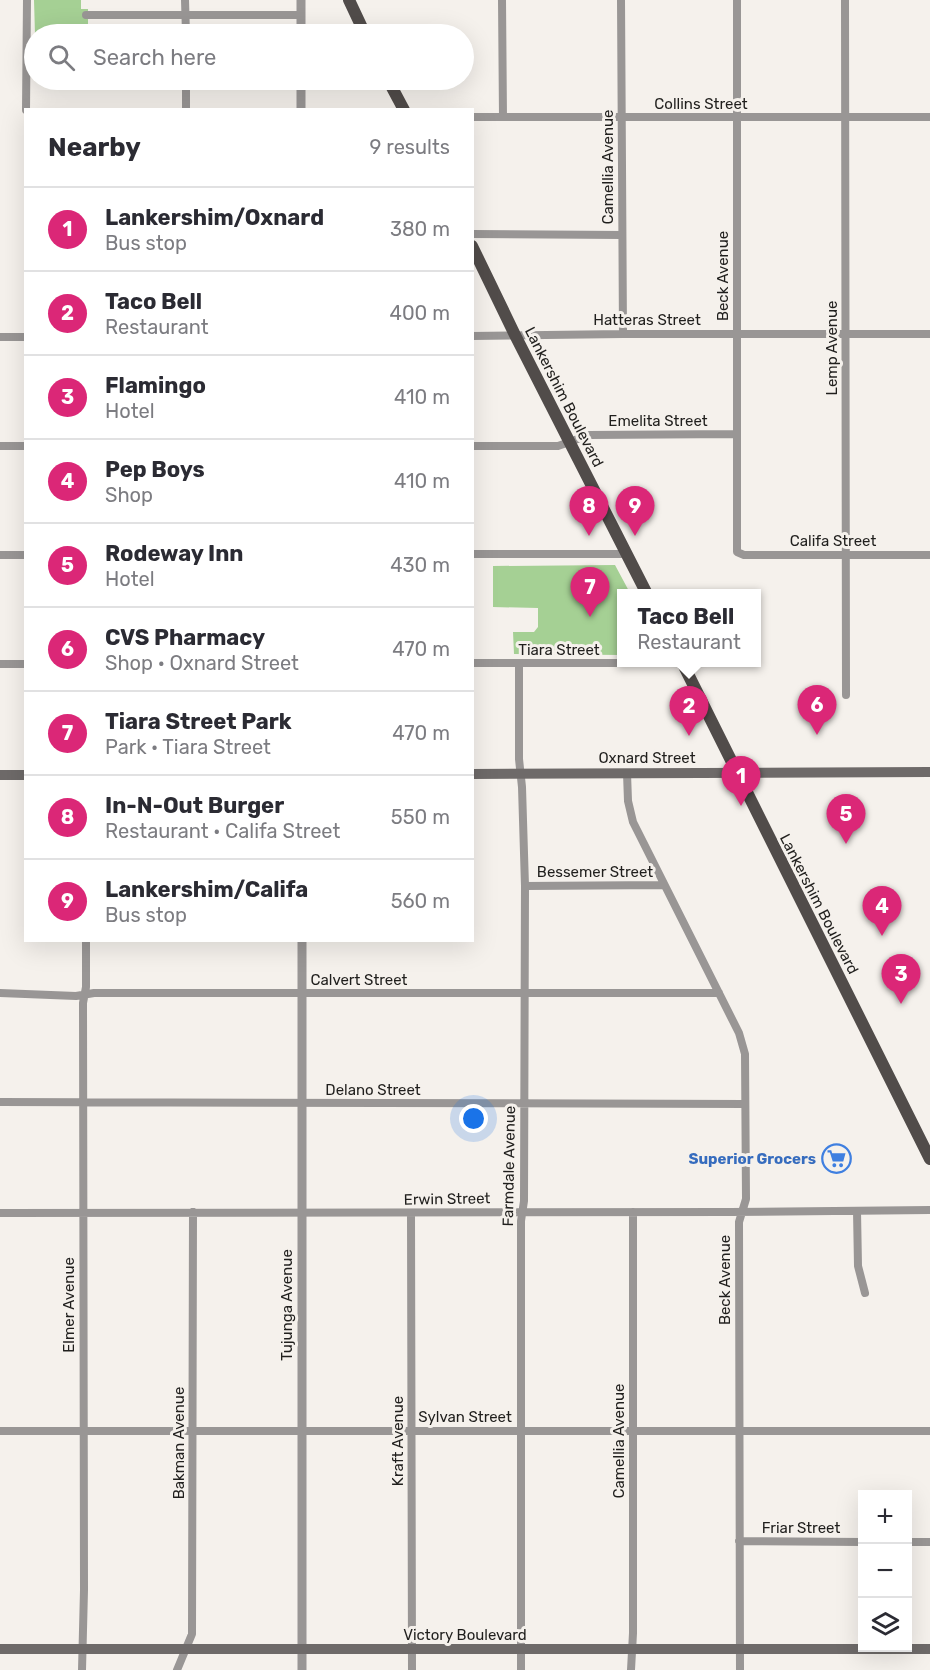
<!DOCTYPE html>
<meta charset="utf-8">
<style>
:root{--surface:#fff;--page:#f2f2f3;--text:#2b2b33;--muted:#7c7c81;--line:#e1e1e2;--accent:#db2777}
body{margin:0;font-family:Rubik,sans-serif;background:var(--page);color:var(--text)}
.controls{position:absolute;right:18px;bottom:18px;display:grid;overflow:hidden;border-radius:0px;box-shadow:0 6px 24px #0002}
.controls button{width:54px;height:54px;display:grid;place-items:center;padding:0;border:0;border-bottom:2px solid var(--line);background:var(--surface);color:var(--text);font:30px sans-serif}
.you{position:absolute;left:474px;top:1119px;width:21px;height:21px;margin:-15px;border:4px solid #fff;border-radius:50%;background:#1a73e8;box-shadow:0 0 0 9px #1a73e833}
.badge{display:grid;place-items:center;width:39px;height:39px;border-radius:50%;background:var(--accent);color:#fff;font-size:20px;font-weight:700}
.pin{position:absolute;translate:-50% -50px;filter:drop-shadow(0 2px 3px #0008)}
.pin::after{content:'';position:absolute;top:32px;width:21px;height:18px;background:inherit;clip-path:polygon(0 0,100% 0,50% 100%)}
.popup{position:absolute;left:617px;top:589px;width:144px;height:78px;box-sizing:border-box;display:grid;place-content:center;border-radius:0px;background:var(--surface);filter:drop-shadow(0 2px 4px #0005);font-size:20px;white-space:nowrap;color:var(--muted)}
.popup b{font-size:22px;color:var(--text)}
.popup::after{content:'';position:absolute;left:50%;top:100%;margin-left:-12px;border:12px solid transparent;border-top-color:var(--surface)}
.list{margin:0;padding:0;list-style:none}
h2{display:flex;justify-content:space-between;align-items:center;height:78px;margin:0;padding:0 24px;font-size:26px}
h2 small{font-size:20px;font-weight:400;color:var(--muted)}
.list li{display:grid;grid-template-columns:39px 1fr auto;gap:18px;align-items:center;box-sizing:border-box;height:84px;padding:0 24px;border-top:2px solid var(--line)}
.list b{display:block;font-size:22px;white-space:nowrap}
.list p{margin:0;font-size:20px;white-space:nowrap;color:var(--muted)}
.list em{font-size:20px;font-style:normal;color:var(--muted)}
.icon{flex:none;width:33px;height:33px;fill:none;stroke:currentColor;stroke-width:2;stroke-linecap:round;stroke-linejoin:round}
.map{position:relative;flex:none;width:930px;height:1670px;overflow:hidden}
.search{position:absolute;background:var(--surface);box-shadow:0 6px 24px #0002;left:24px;top:24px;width:450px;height:66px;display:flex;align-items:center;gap:15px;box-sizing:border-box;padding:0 21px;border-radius:33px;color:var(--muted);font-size:22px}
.panel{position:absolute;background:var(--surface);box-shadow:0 6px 24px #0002;left:24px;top:108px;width:450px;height:834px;border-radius:0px}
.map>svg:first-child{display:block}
.green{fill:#a5d094}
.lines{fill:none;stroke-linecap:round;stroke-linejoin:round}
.minor{stroke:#999695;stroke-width:8}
.tertiary{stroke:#999695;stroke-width:9}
.secondary{stroke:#6e6a69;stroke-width:10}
.primary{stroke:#514c4a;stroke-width:12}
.labels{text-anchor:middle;stroke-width:6;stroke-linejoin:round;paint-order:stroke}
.street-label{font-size:15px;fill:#201f1d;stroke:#f5f1ec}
.shop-label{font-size:15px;font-weight:bold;fill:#366cbe;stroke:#f5f1ec;text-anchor:end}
</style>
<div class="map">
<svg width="930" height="1670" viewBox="0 0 930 1670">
<rect width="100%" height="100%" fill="#f5f1ec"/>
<path class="green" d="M34 0H81V9H88V30H80V34H35Z
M615 565 630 593 622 594 621 655 514 654 513 632H534L538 627V608L493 607V566Z"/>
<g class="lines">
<path class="minor" d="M185 0 186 34
M502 0 503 117
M621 0 623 334
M737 0V552L744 555H930
M845 0 846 695
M86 15H301
M186 80V110
M26 110 27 0
M472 117H930
M472 234 622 235
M472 336 623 334H930
M0 337H26
M0 446H26
M472 446H558L589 435 737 434
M472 554H627
M0 555H26
M472 663H682
M519 663V759L522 787 525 886 524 1201 521 1221V1670
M0 664H26
M627 773 628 801 633 822 739 1033 745 1054 746 1199 739 1222 740 1670
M525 886 664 885
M0 993 76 996 94 993H719
M0 1102 745 1104
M857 1211 858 1266 865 1293
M0 1213 730 1212 930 1210
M411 1213 412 1670
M0 1431H930
M739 1541 862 1542
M908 1542H930
M82 1670 84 1590 83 1003 86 987V940
M177 1670 192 1634 193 1212
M631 1670 633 1633V1212"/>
<path class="tertiary" d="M301 34V0
M301 80V110
M302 1670V940"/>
<path class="secondary" d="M472 774 930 772
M0 775H26
M0 1649H930"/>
<path class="primary" d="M349 0 365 34
M388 80 404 110
M472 246 515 335 647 594
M682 662 930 1159"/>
</g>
<defs>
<symbol id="supermarket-ring" viewBox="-11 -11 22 22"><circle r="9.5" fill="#f5f1ec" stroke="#3f7fe0" stroke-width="1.5"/><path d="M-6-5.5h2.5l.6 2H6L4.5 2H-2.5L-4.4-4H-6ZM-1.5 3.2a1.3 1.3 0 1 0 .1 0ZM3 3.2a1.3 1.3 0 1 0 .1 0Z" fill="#3f7fe0"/></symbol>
</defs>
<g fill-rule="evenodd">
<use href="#supermarket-ring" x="820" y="1142" width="33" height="33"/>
</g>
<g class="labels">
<g class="street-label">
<text x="701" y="109">Collins Street</text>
<text transform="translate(608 167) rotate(-90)" y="5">Camellia Avenue</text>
<text transform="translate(723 276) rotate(-90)" y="5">Beck Avenue</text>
<text x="647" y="325">Hatteras Street</text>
<text transform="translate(832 348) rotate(-90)" y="5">Lemp Avenue</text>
<text transform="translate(564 397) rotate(63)" y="5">Lankershim Boulevard</text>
<text x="658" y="426">Emelita Street</text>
<text x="833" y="546">Califa Street</text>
<text x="559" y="655">Tiara Street</text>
<text x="647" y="763">Oxnard Street</text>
<text x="595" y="877">Bessemer Street</text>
<text transform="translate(819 904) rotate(63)" y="5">Lankershim Boulevard</text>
<text x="359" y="985">Calvert Street</text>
<text x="373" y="1095">Delano Street</text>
<text transform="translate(509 1166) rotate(-89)" y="5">Farmdale Avenue</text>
<text transform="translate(447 1199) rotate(-1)" y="5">Erwin Street</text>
<text transform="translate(725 1280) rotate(-90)" y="5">Beck Avenue</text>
<text transform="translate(69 1305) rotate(-90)" y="5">Elmer Avenue</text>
<text transform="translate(287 1305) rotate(-90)" y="5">Tujunga Avenue</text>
<text x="465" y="1422">Sylvan Street</text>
<text transform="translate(398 1441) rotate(-90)" y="5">Kraft Avenue</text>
<text transform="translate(619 1441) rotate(-90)" y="5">Camellia Avenue</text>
<text transform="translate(179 1443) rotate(-90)" y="5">Bakman Avenue</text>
<text x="801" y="1533">Friar Street</text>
<text x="465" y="1640">Victory Boulevard</text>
</g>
<g class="shop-label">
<text x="816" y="1164">Superior Grocers</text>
</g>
</g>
</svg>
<div class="controls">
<button>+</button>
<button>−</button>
<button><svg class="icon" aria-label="layers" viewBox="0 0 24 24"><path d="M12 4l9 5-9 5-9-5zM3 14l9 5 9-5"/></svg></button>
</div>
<div class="you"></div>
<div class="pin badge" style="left:741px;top:806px">1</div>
<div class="pin badge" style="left:689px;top:736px">2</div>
<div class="popup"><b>Taco Bell</b>Restaurant</div>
<div class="pin badge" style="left:901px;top:1004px">3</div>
<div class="pin badge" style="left:882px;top:936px">4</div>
<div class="pin badge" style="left:846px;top:844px">5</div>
<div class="pin badge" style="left:817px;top:735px">6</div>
<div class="pin badge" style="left:590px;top:617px">7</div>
<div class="pin badge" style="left:589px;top:536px">8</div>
<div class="pin badge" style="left:635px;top:536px">9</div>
<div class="search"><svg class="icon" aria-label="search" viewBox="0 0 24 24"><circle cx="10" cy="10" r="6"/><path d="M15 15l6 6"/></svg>Search here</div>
<section class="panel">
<h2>Nearby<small>9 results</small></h2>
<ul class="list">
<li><span class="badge">1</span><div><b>Lankershim/Oxnard</b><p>Bus stop</p></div><em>380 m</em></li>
<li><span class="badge">2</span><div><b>Taco Bell</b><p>Restaurant</p></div><em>400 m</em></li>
<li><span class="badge">3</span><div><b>Flamingo</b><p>Hotel</p></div><em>410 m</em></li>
<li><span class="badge">4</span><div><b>Pep Boys</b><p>Shop</p></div><em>410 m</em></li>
<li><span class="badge">5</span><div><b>Rodeway Inn</b><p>Hotel</p></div><em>430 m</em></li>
<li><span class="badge">6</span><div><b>CVS Pharmacy</b><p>Shop · Oxnard Street</p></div><em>470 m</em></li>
<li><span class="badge">7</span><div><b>Tiara Street Park</b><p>Park · Tiara Street</p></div><em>470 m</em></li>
<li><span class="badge">8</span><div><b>In-N-Out Burger</b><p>Restaurant · Califa Street</p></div><em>550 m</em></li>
<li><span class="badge">9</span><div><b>Lankershim/Califa</b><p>Bus stop</p></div><em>560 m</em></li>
</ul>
</section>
</div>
